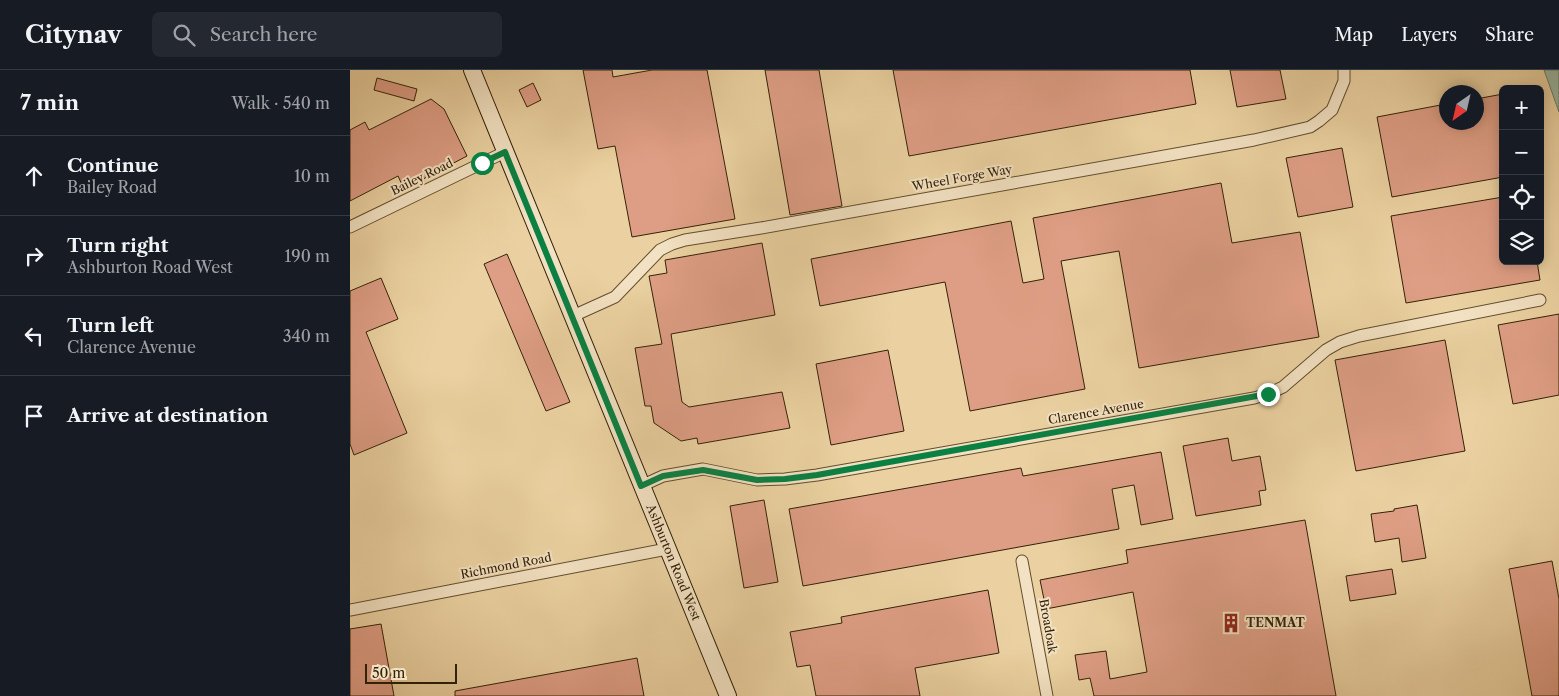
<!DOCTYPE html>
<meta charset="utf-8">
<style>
:root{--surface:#171b24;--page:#242831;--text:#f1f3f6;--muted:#9ea1a6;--line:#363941}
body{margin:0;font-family:"Libre Caslon Text",serif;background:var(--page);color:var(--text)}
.controls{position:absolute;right:15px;top:15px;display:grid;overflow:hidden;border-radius:8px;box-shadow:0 2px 12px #0003}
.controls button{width:45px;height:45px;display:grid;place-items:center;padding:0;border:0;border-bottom:1px solid var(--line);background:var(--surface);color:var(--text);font:25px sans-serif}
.compass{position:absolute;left:1089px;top:15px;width:45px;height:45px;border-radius:50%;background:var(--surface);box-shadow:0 2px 12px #0003;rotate:214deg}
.scale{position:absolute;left:15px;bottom:12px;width:92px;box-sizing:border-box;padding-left:5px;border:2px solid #342208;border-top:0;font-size:14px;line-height:18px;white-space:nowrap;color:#342208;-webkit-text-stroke:4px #f2e1c2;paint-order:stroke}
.stop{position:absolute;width:15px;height:15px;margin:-11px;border:4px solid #0b8043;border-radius:50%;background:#fff}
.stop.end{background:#0b8043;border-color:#fff;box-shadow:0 1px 5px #0008}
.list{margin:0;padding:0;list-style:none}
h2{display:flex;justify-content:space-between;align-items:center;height:65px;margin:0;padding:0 20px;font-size:21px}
h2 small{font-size:16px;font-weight:400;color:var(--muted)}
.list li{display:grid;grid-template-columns:32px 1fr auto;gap:15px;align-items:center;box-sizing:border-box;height:80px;padding:0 20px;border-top:1px solid var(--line)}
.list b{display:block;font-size:19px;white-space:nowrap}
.list p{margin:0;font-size:16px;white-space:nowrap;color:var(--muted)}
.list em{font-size:16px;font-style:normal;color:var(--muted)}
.icon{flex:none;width:28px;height:28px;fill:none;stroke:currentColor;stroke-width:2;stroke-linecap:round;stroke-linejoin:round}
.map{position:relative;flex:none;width:1209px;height:626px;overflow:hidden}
header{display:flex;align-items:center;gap:30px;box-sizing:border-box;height:70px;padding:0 25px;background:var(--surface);border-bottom:1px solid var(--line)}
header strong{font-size:24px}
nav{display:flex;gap:28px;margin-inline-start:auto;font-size:18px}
.search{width:350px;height:45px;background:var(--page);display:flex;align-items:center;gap:12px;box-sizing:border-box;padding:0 18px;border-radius:8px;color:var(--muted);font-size:19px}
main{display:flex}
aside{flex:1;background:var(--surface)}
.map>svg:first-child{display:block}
.water{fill:#98b7a3;stroke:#707b65}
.building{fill:#de9e85;stroke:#342208}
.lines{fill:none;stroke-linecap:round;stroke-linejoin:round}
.street-casing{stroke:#624e2e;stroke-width:13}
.secondary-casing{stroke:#342208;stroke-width:18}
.street{stroke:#f2e1c2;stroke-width:11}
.secondary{stroke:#f2e1c2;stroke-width:16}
.route{stroke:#0b8043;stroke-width:6}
.labels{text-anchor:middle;stroke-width:4;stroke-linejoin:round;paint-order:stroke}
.street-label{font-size:12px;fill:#342208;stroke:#f2e1c2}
.poi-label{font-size:12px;font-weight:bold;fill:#342208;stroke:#f2e1c2;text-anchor:start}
</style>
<header>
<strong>Citynav</strong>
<div class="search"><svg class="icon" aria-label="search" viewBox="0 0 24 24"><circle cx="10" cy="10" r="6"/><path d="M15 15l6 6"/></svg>Search here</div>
<nav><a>Map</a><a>Layers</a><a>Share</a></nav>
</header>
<main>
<aside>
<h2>7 min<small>Walk · 540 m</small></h2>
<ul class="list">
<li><svg class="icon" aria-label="ahead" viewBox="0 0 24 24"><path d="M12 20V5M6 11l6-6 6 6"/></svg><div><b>Continue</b><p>Bailey Road</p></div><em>10 m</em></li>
<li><svg class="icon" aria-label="right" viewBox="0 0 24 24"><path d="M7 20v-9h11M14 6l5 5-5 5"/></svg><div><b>Turn right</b><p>Ashburton Road West</p></div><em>190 m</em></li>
<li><svg class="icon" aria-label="left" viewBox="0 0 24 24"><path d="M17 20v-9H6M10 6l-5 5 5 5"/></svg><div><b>Turn left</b><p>Clarence Avenue</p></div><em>340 m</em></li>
<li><svg class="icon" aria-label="arrive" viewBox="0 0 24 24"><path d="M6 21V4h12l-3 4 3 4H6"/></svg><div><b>Arrive at destination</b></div></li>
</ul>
</aside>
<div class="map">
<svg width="1209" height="626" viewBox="0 0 1209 626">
<rect width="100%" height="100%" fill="#ebd1a1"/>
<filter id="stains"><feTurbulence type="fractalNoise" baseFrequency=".004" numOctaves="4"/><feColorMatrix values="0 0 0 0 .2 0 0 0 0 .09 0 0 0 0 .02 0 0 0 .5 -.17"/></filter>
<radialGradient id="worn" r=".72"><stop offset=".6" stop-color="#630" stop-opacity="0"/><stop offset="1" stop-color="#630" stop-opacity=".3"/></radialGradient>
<path class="water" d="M1194 0H1209V42Z"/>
<path class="building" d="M233 0H262L263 7 302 0H357L385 149 282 167 265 76 248 79Z
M415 0H469L492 136 440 145Z
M543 0H840L846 34 559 86Z
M880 0H930L936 29 887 37Z
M27 8 67 19 64 31 24 20Z
M183 13 191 30 177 37 169 20Z
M1153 24V107L1042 127 1027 47 1096 34V52H1126V29Z
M81 29 94 39 117 86 54 119 48 106 0 131V60L15 52 19 60Z
M992 78 1003 137 948 147 936 88Z
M871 113 882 173 950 162 969 267 789 298 769 181 711 191 735 319 620 341 595 212 470 236 461 189 661 151 673 213 694 209 683 148Z
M1153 127V191H1187L1190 210 1056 233 1041 146Z
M412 173 425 245 321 264 332 332 339 337 432 322 440 358 348 374 347 368 331 371 304 353 301 336H295L285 278 312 274 299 206 317 203 315 190Z
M157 184 220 332 196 341 134 194Z
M31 208 48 249 16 262 57 363 4 385 0 374V221Z
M1209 244V325L1163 334 1148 255Z
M1095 270 1115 381 1006 401 985 290Z
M538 280 554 361 481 375 466 294Z
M878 368 882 391 910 386 916 420 909 421 911 435 846 446 833 376Z
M811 382 823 449 791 455 784 415 762 419 769 459 453 516 439 439 671 398 673 406Z
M414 430 428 512 394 518 380 436Z
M1067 435 1076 488 1052 492 1049 468 1025 472 1021 444 1044 441V439Z
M955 450 986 626H744L740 608 729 610 725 585 756 581 760 609 797 602 783 522 696 539 690 510 778 493 776 480Z
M1202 491 1209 529V626H1182L1159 499Z
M1042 499 1046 524 1000 531 996 506Z
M638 520 649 583 565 598 570 626H466L460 595 447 597 440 562 492 553 491 547Z
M31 554 44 626H0V559Z
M287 588 294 626H105V621Z"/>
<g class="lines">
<defs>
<path id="street" d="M0 157 155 82
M223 246 265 227 310 180 322 174 335 170 411 158 904 70 960 57 969 51 982 40 994 11V0
M291 416 313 406 353 399 407 410 435 409 467 405 904 328 918 324 933 317 976 280 990 272 1009 266 1190 230
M672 491 697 626
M0 540 317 479"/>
<g id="secondary">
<path id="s1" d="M122 0 378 626"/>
</g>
</defs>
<use href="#street" class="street-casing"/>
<use href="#secondary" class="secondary-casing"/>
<use href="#street" class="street"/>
<use href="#secondary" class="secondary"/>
</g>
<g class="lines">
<path class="route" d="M132 93 155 82 291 416 313 406 353 400 407 410 435 409 467 405 918 324"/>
</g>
<defs>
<symbol id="building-bare" viewBox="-9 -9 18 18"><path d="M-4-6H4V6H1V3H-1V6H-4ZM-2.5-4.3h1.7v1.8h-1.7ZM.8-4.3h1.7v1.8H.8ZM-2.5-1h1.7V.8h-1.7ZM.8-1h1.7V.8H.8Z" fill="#8f2418" stroke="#f2e1c2" stroke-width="2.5" paint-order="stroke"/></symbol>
</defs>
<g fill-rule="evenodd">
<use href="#building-bare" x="867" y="539" width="28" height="28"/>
</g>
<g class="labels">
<g class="street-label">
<text transform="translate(72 107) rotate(-26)" y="4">Bailey Road</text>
<text transform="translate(612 108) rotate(-10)" y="4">Wheel Forge Way</text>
<text transform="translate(746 342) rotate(-10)" y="4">Clarence Avenue</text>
<text dy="4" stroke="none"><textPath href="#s1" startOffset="532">Ashburton Road West</textPath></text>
<text transform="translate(156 496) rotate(-11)" y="4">Richmond Road</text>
<text transform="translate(698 556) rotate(80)" y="4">Broadoak</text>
</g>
<g class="poi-label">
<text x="896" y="557">TENMAT</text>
</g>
</g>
<rect width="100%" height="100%" filter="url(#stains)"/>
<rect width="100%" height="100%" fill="url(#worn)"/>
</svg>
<div class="controls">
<button>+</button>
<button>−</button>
<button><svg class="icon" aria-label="locate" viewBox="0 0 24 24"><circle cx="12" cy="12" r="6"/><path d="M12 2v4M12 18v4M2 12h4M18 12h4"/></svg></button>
<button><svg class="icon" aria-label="layers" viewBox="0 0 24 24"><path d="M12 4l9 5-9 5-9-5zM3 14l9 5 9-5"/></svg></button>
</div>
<svg class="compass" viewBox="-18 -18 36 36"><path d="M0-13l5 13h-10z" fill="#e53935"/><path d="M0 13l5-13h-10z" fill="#9ea1a6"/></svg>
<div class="scale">50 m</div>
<div class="stop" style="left:132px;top:93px"></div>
<div class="stop end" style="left:918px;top:324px"></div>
</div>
</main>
